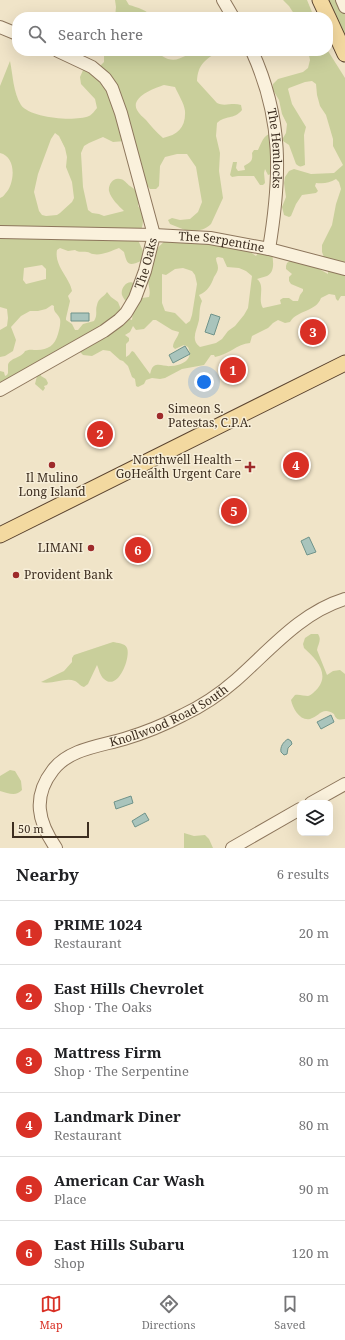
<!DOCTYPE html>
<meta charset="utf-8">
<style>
:root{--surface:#fff;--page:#f6f6f6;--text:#202124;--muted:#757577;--line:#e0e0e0;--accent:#d93025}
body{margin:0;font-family:"Noto Serif",serif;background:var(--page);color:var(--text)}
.controls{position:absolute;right:12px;bottom:12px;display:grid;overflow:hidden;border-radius:8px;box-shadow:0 4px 16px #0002}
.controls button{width:36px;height:36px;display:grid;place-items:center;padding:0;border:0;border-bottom:1px solid var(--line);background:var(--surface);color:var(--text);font:20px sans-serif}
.scale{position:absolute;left:12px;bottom:10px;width:77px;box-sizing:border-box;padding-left:4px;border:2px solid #3d2e20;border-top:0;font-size:11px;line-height:14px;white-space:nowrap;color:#3d2e20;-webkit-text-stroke:3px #f7eed8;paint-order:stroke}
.you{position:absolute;left:204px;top:382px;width:14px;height:14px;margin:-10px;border:3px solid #fff;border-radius:50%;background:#1a73e8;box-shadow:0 0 0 6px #1a73e833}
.badge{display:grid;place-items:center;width:26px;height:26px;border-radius:50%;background:var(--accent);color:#fff;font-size:13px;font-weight:700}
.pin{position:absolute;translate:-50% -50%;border:2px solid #fff;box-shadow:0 1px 4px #0006}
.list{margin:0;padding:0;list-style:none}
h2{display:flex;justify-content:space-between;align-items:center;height:52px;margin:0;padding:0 16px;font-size:17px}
h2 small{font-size:13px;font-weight:400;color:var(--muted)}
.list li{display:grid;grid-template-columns:26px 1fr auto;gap:12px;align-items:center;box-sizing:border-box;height:64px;padding:0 16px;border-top:1px solid var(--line)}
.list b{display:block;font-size:15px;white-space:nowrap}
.list p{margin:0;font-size:13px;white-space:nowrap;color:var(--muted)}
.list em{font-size:13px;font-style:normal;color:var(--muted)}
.icon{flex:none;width:22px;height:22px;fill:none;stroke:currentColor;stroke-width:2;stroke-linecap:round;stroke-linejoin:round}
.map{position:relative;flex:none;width:345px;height:848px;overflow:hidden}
.search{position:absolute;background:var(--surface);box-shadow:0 4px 16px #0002;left:12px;right:12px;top:12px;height:44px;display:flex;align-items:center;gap:10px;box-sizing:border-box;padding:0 14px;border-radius:16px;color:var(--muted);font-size:15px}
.sheet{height:436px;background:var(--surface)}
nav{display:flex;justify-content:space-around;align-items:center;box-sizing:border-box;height:56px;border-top:1px solid var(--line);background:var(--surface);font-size:11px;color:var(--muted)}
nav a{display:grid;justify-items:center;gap:2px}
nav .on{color:var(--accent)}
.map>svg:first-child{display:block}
.green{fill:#c9cf9b;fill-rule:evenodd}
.water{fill:#a9c4bc;stroke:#6f938a}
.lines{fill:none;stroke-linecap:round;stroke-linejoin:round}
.minor-casing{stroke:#8d765c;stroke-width:14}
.major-casing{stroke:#5b4430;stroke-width:17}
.minor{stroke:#faf1dc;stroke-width:12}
.major{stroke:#f3d9a0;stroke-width:15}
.poi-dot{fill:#9e2a2b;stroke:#f7eed8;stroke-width:1.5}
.labels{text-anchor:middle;stroke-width:3;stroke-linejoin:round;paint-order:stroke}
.street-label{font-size:12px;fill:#3d2e20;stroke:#f7eed8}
.poi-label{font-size:12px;fill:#3d2e20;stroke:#f7eed8;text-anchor:start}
</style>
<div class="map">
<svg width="345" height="848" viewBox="0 0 345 848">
<rect width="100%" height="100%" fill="#f0e4c8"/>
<path class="green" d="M115 0H126L129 5C137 7 148 11 153 17H115L116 7Z
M283 0H307L314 17H296L289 6Z
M321 0H341L345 9V52Z
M104 51H161L162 56C178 66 184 53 199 51 205 50 212 51 219 51 205 60 198 64 197 81L217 103C225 107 232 102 241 105L242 110C234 120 225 115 217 123L216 136 220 153 219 171 223 198 211 224C206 229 199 231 192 231L198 234 206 244H218L246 249 256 256 258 253 271 247C272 256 277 271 267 276 264 277 260 278 257 279 266 286 257 299 263 308L281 304 280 300 283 298H289L293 301H298L300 295 303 291V289L291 284 289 281V277L292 274 286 269V266L287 263 292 259 312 265 328 274V268L322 252V245L332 225 336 204 341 189 339 182 336 179C329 183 324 184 316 183L315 186 318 191 316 193 302 195 296 204 291 216 289 217 284 215 282 207 286 197 284 183 285 177 289 171 294 169 311 174 334 173 343 165 333 146V139L326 115 320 106 317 95 316 84 312 81 305 82 289 88 288 89 292 104 306 127 304 135 305 165C301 167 299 167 296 164L289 145 283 141V138L286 133 287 124 282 114 279 100 273 90V84L278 79 303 72 308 68 310 60 308 51H328L345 78V296H341L338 301 336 299 335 295 329 294 321 298C316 312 297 310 290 322L285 323 278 320 273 323 268 328 252 336 250 343C237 344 228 355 215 357L214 355H211L204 365 182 369 165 378 160 379 152 378 146 380 144 384 138 387 136 386 135 379 132 377 128 366 123 361 120 360 110 351 103 350 92 356 83 355 79 351 40 373 41 376 46 379 48 383 47 385 44 386 45 388 43 391 35 384 37 376 27 368 0 388V371L4 372 5 376 7 375 8 373C8 371 8 369 8 366 8 358 22 358 25 351 30 349 32 350 37 350 48 350 55 345 58 334 59 330 61 324 60 319 58 313 53 313 54 306L52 305 46 309 38 311H30L21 316 11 327 16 340 13 351 5 356 0 357V330L7 326 8 318 7 309 0 307V198C2 197 4 196 5 194 15 184 17 157 0 153V86L10 61C13 75 13 92 21 105 30 118 74 122 89 116 92 115 95 110 97 108L95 99 81 84 80 77 84 68 100 66 104 62ZM164 85 175 87C178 94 184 103 185 111 186 127 178 135 163 138 156 132 151 126 146 120 143 117 139 114 137 110 130 97 155 88 164 85ZM55 133 59 136 65 148 67 157 66 167 72 182 74 198 72 202 60 213 57 215 46 216 42 215 39 211 34 192 38 174 51 139ZM103 137 113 142 125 141 146 184 150 189H156L159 186 160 166 165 157 177 154H187L196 167 202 202 198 212 190 219 180 220 172 218 168 220 170 224 185 230C178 231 175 234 169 238 153 249 150 260 148 279 148 285 151 291 149 297L142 298C139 294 138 287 135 284 128 278 120 288 122 295 124 300 130 306 133 311L132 320 124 317 118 302 111 297 107 292C104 297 98 298 97 305 95 311 98 315 94 321L83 324 78 330H75L72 324 66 320V318L70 301 68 296 72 291C70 278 54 266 57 250L60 248 68 251 75 250C80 253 82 251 87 252 89 252 91 254 93 254 101 256 111 251 119 248L124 252C127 264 128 267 141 261L143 251 138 240C142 229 147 216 138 206 141 195 139 192 130 186 127 184 124 179 120 179 113 177 108 185 109 191 111 199 119 206 124 211L104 216 99 214 92 213 88 210 83 187 81 153 84 146 89 143ZM218 257 223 258 227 267 239 268 246 271 252 276 248 308 244 315 235 326 228 331 222 339 216 343 200 347C190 340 197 330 199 320 200 313 199 308 202 301L199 295C208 291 211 285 214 277 216 274 218 271 218 268 218 264 216 262 216 258ZM42 265 46 269V279L26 284 23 280 24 268ZM183 268 192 271 195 275 197 284 192 315 190 321 186 324 175 313 165 311 162 303V274L166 275 175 269ZM153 320H156L172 330 179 332C178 338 173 341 173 347L175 349 184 345 188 347C194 360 182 365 171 366 165 367 159 363 154 366 151 368 151 372 150 374L134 352 132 351 129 355 126 357V344L129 341V338L125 335 130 332 133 326 136 330 144 329Z
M272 133 275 166 271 174 268 175 265 169 264 173 265 183 263 185H260L254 176H238L232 177 230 175 233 162H237L236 168 238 171 245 170 244 166C251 162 253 161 252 153L254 150H258C262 142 263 135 272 133Z
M311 634H318C322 640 318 644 317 650L327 675 333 671 340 670 345 674V719C339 720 336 720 334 714 322 706 319 717 310 719 300 721 293 709 291 700L295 695C299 694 304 696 308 696 312 695 315 691 318 688 330 673 315 658 304 648L303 644 305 638Z
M113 642C117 643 125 643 127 648 131 657 118 692 104 679 100 676 99 669 97 665L88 684 84 687C80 686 79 683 75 681 65 677 52 685 41 682L64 671 72 662V658L74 655Z
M10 770 15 771 21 781 22 790C16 797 8 793 0 791V776Z
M184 833 194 836 205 835 209 839 213 848H184Z"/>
<path class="water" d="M71 313H89V321H71Z
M211 314 220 317 214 335 205 332Z
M185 346 190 354 173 363 169 355Z
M309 537 316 552 307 555 301 541Z
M331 715 334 722 321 729 317 722Z
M288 739 291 741 292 744 288 748 287 754 284 755 281 752C280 747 283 742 288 739Z
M131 796 133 803 116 809 114 802Z
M145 813 149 820 135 827 132 821Z"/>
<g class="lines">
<defs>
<g id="minor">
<path d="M223 0 233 17"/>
<path d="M342 0 345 7"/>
<path d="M0 27 17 34"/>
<path id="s1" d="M252 51C283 119 281 177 269 249"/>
<path id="s2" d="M0 232 154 235 210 238 269 249 345 269"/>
<path id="s3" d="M0 390 104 331 119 320 126 313 135 298 145 271 154 235 121 113 112 88 105 78 92 67 58 51"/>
<path d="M311 803 345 784"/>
<path id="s4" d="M56 848C38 822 32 797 53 770 69 749 100 746 124 739 144 733 164 725 183 715 202 706 220 694 236 680 270 650 300 613 345 599"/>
<path d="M232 848 300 809"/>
</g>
<path id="major" d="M320 0 328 17
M328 17 345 54
M0 535 345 363"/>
</defs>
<use href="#minor" class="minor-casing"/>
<use href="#major" class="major-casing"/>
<use href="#minor" class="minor"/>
<use href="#major" class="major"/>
</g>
<g class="poi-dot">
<circle cx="160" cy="416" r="4"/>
<circle cx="52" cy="465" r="4"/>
<path d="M248 461h4v4h4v4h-4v4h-4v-4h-4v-4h4z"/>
<circle cx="91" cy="548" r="4"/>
<circle cx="16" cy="575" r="4"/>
</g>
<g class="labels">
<g class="street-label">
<text dy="4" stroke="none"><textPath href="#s1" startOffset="101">The Hemlocks</textPath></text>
<text dy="4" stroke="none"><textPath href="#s2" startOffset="222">The Serpentine</textPath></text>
<text dy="4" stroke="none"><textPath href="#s3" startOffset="202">The Oaks</textPath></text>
<text dy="4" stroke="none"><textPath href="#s4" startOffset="214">Knollwood Road South</textPath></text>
</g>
<g class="poi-label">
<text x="168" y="413">Simeon S.<tspan x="168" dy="14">Patestas, C.P.A.</tspan></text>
<text x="241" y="464" text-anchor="end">Northwell Health –<tspan x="241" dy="14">GoHealth Urgent Care</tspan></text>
<text x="52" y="482" text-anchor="middle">Il Mulino<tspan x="52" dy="14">Long Island</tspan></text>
<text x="83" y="552" text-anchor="end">LIMANI</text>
<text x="24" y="579">Provident Bank</text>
</g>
</g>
</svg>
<div class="controls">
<button><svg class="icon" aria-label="layers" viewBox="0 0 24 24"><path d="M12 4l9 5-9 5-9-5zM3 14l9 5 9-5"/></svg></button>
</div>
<div class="scale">50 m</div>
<div class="you"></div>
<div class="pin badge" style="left:233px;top:370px">1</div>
<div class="pin badge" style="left:100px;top:434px">2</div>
<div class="pin badge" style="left:313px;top:332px">3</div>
<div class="pin badge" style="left:296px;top:465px">4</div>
<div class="pin badge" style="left:234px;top:511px">5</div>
<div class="pin badge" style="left:138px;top:550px">6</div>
<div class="search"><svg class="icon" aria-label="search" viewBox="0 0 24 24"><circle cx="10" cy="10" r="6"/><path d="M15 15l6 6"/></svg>Search here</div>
</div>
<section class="sheet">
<h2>Nearby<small>6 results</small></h2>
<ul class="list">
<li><span class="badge">1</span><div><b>PRIME 1024</b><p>Restaurant</p></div><em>20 m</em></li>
<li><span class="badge">2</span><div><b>East Hills Chevrolet</b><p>Shop · The Oaks</p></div><em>80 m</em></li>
<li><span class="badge">3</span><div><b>Mattress Firm</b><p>Shop · The Serpentine</p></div><em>80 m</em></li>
<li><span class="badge">4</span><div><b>Landmark Diner</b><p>Restaurant</p></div><em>80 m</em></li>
<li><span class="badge">5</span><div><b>American Car Wash</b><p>Place</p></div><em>90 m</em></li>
<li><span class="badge">6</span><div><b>East Hills Subaru</b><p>Shop</p></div><em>120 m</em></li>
</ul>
</section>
<nav>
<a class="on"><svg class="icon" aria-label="map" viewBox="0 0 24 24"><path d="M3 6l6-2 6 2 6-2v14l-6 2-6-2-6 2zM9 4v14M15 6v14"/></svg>Map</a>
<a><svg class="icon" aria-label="directions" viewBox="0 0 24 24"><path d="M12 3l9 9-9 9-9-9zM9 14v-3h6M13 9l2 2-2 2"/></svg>Directions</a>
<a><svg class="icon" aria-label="saved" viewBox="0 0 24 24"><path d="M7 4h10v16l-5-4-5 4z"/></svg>Saved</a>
</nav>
